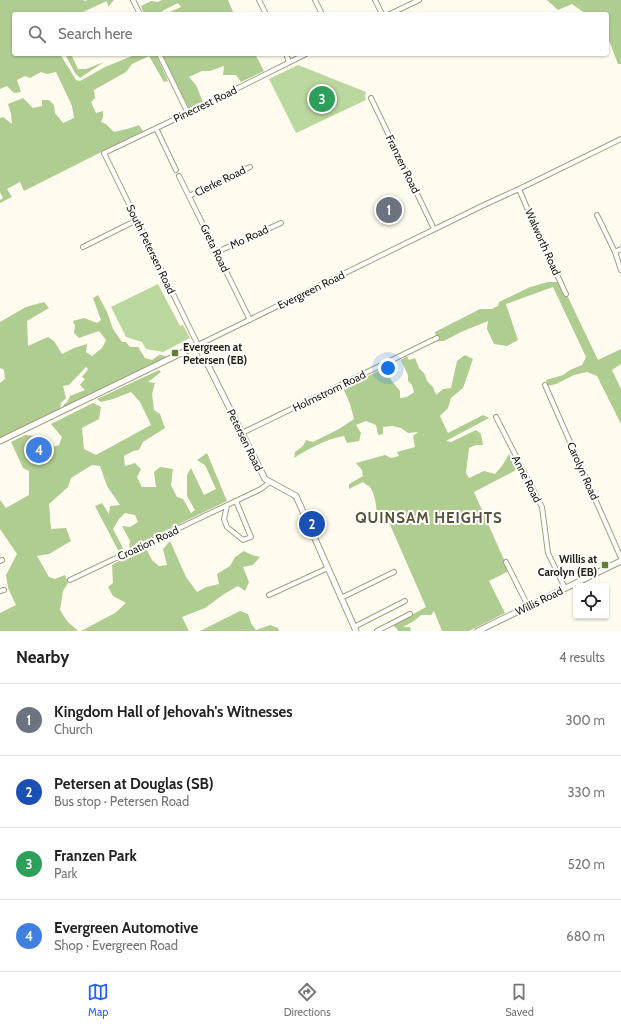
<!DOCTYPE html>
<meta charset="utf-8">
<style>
:root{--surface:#fff;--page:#f6f6f6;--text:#222;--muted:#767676;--line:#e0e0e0;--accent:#2563eb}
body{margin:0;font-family:Cabin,sans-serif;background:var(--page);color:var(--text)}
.controls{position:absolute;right:12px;bottom:12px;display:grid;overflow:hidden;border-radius:4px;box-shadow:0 1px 3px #0004}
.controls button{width:36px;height:36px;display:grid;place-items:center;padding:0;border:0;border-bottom:1px solid var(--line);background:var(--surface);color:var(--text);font:20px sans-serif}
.you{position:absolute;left:388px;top:368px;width:14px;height:14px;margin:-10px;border:3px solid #fff;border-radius:50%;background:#1a73e8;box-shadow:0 0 0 6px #1a73e833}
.badge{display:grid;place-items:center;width:26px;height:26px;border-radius:50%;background:var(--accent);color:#fff;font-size:13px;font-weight:700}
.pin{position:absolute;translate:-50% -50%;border:2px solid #fff;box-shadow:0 1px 4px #0006}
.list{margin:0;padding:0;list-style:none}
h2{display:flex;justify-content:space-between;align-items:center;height:52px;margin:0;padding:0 16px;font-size:17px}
h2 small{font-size:13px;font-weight:400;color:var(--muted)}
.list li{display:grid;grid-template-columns:26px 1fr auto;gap:12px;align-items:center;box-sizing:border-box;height:72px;padding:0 16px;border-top:1px solid var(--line)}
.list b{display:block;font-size:15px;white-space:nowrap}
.list p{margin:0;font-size:13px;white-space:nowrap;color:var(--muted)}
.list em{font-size:13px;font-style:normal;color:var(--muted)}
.icon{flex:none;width:22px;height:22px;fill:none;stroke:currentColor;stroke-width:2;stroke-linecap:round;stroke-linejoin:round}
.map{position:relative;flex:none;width:621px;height:631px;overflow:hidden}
.search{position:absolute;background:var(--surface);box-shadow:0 1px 3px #0004;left:12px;right:12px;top:12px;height:44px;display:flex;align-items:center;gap:10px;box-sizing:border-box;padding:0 14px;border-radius:4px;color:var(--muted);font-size:15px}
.sheet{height:340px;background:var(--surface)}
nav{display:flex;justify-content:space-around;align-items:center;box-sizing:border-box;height:56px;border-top:1px solid var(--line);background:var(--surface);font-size:11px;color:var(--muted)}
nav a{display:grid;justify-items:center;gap:2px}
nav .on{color:var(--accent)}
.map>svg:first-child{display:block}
.green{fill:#bad79d}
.forest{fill:#afcc91}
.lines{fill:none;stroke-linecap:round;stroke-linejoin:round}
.minor-casing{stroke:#a69f80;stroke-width:6}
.tertiary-casing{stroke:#a69f80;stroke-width:7}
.minor{stroke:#fff;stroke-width:4}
.tertiary{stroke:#fff;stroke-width:5}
.poi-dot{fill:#657f33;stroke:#fff;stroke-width:1.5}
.labels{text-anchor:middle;stroke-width:4;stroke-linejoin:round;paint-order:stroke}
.street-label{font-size:11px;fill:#252216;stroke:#fff}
.poi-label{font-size:11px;font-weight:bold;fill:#252216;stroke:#fff;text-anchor:start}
.district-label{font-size:15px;font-weight:bold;letter-spacing:1px;fill:#5a5337;stroke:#fff}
</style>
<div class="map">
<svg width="621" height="631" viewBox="0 0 621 631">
<rect width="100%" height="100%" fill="#fffcef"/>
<path class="green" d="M298 65 366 92 365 96 366 100 296 133 269 79Z
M158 284 180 326 183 325 190 338 163 352 146 349 142 342 126 337 111 307Z"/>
<path class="forest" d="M0 0H83L85 1 87 0H114L108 7 107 1 79 14H14V54H60L76 80 80 81 105 67 137 54H156L168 81 164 82C159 73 154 65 149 56L132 64 126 72 94 90 95 98 91 102 96 113 103 111V117L101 122 106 124 114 132 127 129 139 125 143 131 24 191 20 182 7 189 12 197 0 203V200L3 198 0 192V118L3 117 12 124 11 114 8 104 23 98 33 108 42 106V100H49L54 105 55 113 63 123 74 118 72 106 56 72 47 74 41 72 30 78 25 76 17 80 21 92 14 93 7 86 0 89Z
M162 0H228L234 14H165L181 7 178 3 164 10 159 14H144L141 6 151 1 158 2Z
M547 0H621V64H618L607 35V14H586L572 4 558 10Z
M65 54H71L78 69H86L104 62 80 78 75 73Z
M162 54H255L264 71 241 82 236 75H223L224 66 210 71H202L189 77 196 85 203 102 188 109Z
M548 282H559L566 293 598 360 621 349V364L612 370 621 389V424L597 376 587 372 574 375 556 384 547 386 546 380 563 375 570 370 582 365 586 357 553 287 506 304 518 340 507 346 494 344 487 329 488 321 461 332 444 341H437L435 332 480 309H492L498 306 499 302 530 287Z
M98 295 107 312 113 329 122 342H126L130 347H138L145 358 152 360 159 355 166 356 162 361 62 408 64 404 67 402 70 396 85 390 80 385 85 379 82 377 88 369 86 367 69 385 63 386 66 398 61 403 60 410 0 439V383L5 379 4 370 0 368V322L26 307 44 302 49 308 27 321 28 346 48 337 54 341 62 354 74 348 87 344 86 352 92 356 102 348 106 340 99 331 79 338 74 333 75 326 73 321 84 318 97 323 101 320 93 298Z
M465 355 473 359 463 388 451 398 448 408 440 416 448 433 483 415 489 418 446 441 451 442 476 430 481 434 483 445H476L469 448 466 473 469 478 484 471 495 474 502 466 509 454 516 470 474 492 509 571 489 581 505 613 469 631H442L434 611 431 615H421L414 621 403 627H410L411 631H398L397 629 393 625 426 607 384 511 377 513C376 505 375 493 369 486 368 486 364 483 363 482L349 489V484L363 476 362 470 356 463 385 455 391 458 399 456 397 452 415 447 413 436 418 432 408 433 401 428 392 426 383 427V434L378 435 376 425 366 421 356 425 361 433 359 441 347 443 344 436C326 439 310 448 294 458L295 452 303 446 306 440 313 442 339 429 354 419 350 404 343 388 385 368 391 380 400 391V398L407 397 414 392 412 385 408 381V375L401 360 407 356 409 360 415 358 419 368 424 373 427 381 433 387 436 395 443 389 451 388 457 361Z
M159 370 161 372 148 382 155 383 152 394 154 410 160 414 165 428 143 442 139 450 133 451 124 456 125 466 135 463 141 469 137 477 142 487H156L154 472 160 467 173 469 171 485 177 497 183 499 191 513 195 510 187 496V475L191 468 204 495 216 489 205 465 197 460 207 453 227 501 129 548 130 541 122 526 130 527 138 522 135 515 125 513 119 519 113 529 123 548 119 552 95 506 102 503 109 514 110 506 120 505 107 486 100 466 92 465 71 478 68 487 49 504 51 529 66 528 71 541 49 554 37 556 49 577 55 579 65 575 68 583 63 591 60 610 67 621 78 631H0V613L16 605 8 588 6 575 17 554 0 529V500L6 508 29 495V471L23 468 11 442 25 435 37 436 40 441 29 451 41 463 52 447 59 445 62 437 51 424 93 403 101 407 99 419 82 428 84 449 96 455 151 425 140 402 131 392 113 399 101 402 97 399Z
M170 541 186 577 197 592 206 587 219 584 217 574 230 566 235 557 244 551 252 555 260 557 253 565 243 567 249 582 245 591 238 586 224 594 205 608 182 617 189 631H81L115 613 126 603 113 596 108 587 113 583 112 565 131 554 142 551 146 548 152 560 159 566 167 565 163 549Z
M240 611 248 614 251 623 256 630 270 625 278 628 279 631H200Z"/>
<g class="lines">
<defs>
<path id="minor" d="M133 0 140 14
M259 0 266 14
M315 0 322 14
M375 0 382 14
M390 14 419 0
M159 54 188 113
M286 54 289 62
M306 54 188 113 104 153 198 345 484 205 519 189 621 139
M371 98 434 229
M156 128 176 170
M179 176 250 320
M519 189 538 234 566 294
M189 196 250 167
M597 215 615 252 621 270
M83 247 137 220
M217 252 281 223
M615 252 621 249
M545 385 621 558
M496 417 542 507 548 553 565 588
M242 433 437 338
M227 506 224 519 227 527 243 540 251 537 236 501
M0 561 2 560
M506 562 528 606
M70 580 261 489 270 482
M0 591 4 590
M269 595 328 568
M341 598 394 572
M354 627 405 601
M377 631 410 614"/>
<path id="tertiary" d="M0 441 198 345 265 479 296 496 356 631
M478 631 621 561"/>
</defs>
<use href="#minor" class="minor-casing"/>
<use href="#tertiary" class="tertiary-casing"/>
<use href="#minor" class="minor"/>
<use href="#tertiary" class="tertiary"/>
</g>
<g class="poi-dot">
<rect x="171" y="349" width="8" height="8" rx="2"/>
<rect x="601" y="561" width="8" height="8" rx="2"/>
</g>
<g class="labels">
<g class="street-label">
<text transform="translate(205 104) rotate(-26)" y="4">Pinecrest Road</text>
<text transform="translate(403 164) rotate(64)" y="4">Franzen Road</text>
<text transform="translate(220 181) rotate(-26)" y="4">Clerke Road</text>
<text transform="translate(249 237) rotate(-25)" y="4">Mo Road</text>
<text transform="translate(543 242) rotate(66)" y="4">Walworth Road</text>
<text transform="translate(215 248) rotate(64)" y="4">Greta Road</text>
<text transform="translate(151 249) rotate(64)" y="4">South Petersen Road</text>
<text transform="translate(311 290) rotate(-26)" y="4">Evergreen Road</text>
<text transform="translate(329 391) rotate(-26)" y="4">Holmstrom Road</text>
<text transform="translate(245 440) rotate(64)" y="4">Petersen Road</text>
<text transform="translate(583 471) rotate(66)" y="4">Carolyn Road</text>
<text transform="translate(527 479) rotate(63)" y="4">Anne Road</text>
<text transform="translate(148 543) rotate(-25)" y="4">Croation Road</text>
<text transform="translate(539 601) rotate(-26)" y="4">Willis Road</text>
</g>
<g class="poi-label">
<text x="183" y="351">Evergreen at<tspan x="183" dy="13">Petersen (EB)</tspan></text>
<text x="597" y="563" text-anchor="end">Willis at<tspan x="597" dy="13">Carolyn (EB)</tspan></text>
</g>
<g class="district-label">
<text x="429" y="523">QUINSAM HEIGHTS</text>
</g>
</g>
</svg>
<div class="controls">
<button><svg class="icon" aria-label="locate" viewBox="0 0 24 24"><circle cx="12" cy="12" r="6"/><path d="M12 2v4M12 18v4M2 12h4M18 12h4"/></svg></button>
</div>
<div class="you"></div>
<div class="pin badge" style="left:389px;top:210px;background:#6b7280">1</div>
<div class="pin badge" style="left:312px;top:524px;background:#1a4fb4">2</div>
<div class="pin badge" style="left:322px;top:99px;background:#2e9e5b">3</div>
<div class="pin badge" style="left:39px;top:450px;background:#3f7fe0">4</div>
<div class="search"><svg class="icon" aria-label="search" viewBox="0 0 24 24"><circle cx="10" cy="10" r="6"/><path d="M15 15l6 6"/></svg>Search here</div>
</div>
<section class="sheet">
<h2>Nearby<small>4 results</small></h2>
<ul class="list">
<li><span class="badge" style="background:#6b7280">1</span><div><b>Kingdom Hall of Jehovah's Witnesses</b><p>Church</p></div><em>300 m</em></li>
<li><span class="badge" style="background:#1a4fb4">2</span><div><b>Petersen at Douglas (SB)</b><p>Bus stop · Petersen Road</p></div><em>330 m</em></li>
<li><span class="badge" style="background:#2e9e5b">3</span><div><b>Franzen Park</b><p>Park</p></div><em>520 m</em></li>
<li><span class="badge" style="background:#3f7fe0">4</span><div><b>Evergreen Automotive</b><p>Shop · Evergreen Road</p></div><em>680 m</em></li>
</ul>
</section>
<nav>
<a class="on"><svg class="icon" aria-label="map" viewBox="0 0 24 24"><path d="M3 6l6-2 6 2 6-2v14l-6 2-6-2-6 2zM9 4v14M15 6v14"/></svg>Map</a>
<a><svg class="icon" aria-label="directions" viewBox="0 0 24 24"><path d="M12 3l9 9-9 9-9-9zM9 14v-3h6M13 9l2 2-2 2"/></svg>Directions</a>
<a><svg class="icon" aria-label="saved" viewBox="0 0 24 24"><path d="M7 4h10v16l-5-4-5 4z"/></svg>Saved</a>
</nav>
